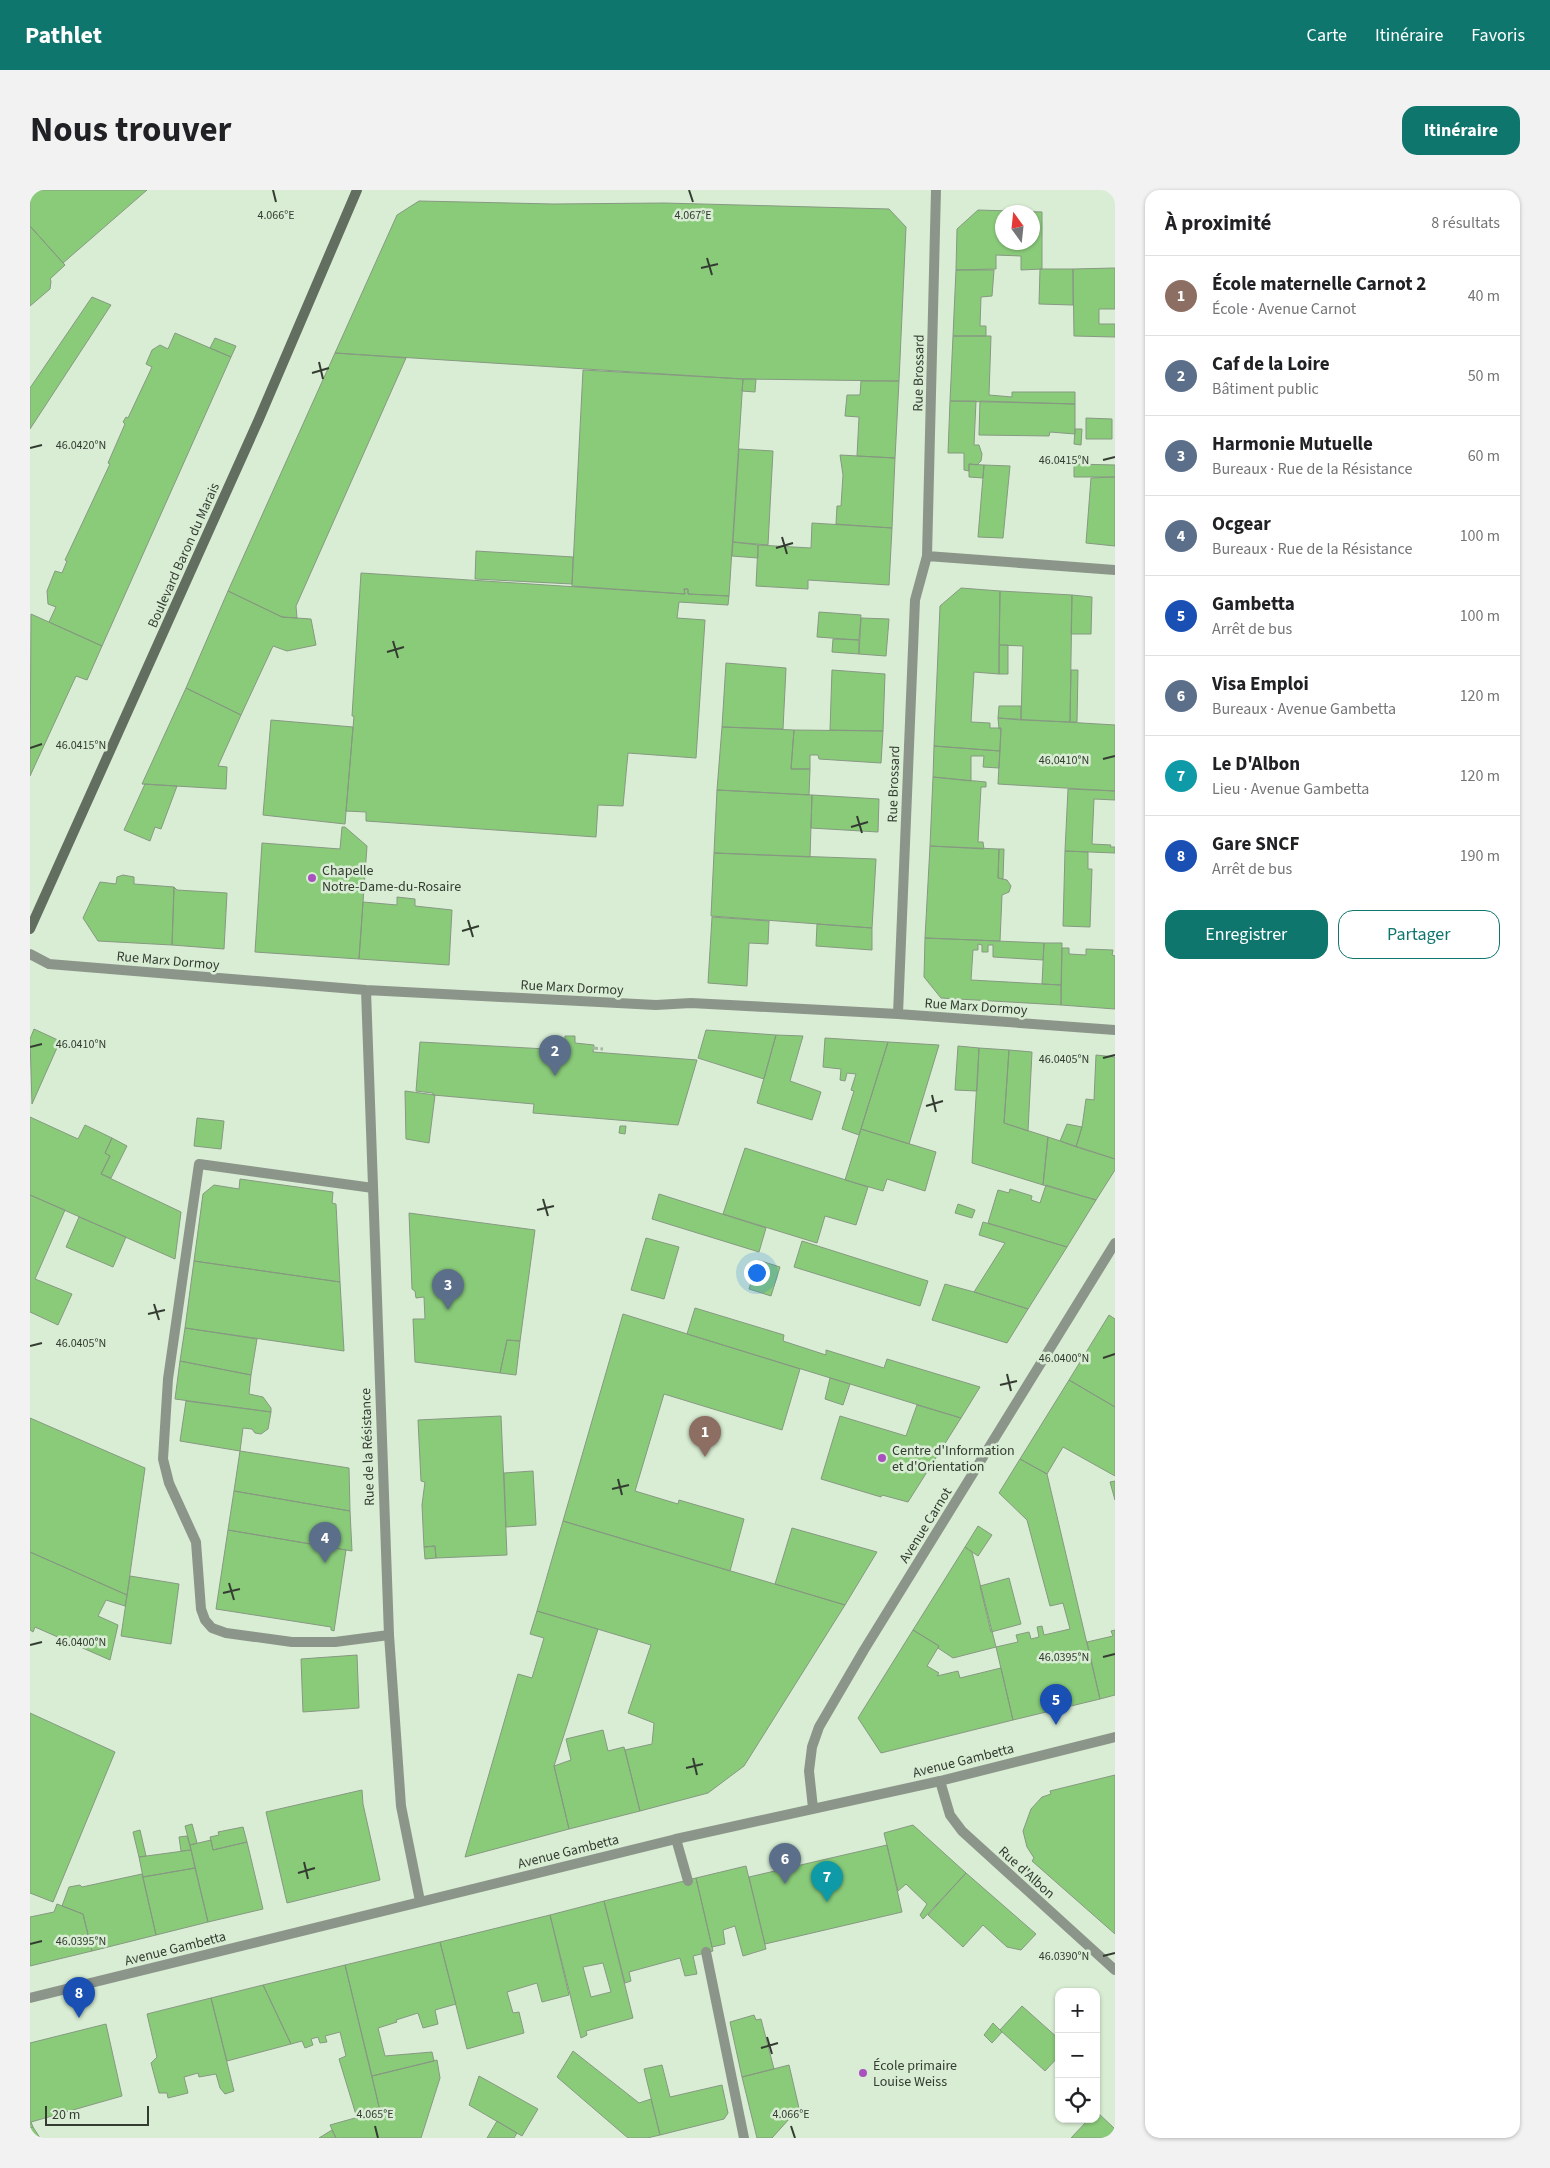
<!DOCTYPE html>
<html lang="fr">
<meta charset="utf-8">
<style>
:root{--surface:#fff;--page:#f2f2f2;--text:#202124;--muted:#757577;--line:#e0e0e0;--accent:#0f766e}
body{margin:0;font-family:"Source Sans 3",sans-serif;background:var(--page);color:var(--text)}
.controls{position:absolute;right:15px;bottom:15px;display:grid;overflow:hidden;border-radius:10px;box-shadow:0 1px 4px #0004}
.controls button{width:45px;height:45px;display:grid;place-items:center;padding:0;border:0;border-bottom:1px solid var(--line);background:var(--surface);color:var(--text);font:25px sans-serif}
.compass{position:absolute;left:965px;top:15px;width:45px;height:45px;border-radius:50%;background:var(--surface);box-shadow:0 1px 4px #0004;rotate:345deg}
.scale{position:absolute;left:15px;bottom:12px;width:104px;box-sizing:border-box;padding-left:5px;border:2px solid #343c32;border-top:0;font-size:14px;line-height:18px;white-space:nowrap;color:#343c32;-webkit-text-stroke:4px #d8edd3;paint-order:stroke}
.you{position:absolute;left:726px;top:1082px;width:18px;height:18px;margin:-12px;border:4px solid #fff;border-radius:50%;background:#1a73e8;box-shadow:0 0 0 8px #1a73e833}
.badge{display:grid;place-items:center;width:32px;height:32px;border-radius:50%;background:var(--accent);color:#fff;font-size:16px;font-weight:700}
.pin{position:absolute;translate:-50% -41px;filter:drop-shadow(0 1px 2px #0008)}
.pin::after{content:'';position:absolute;top:26px;width:18px;height:15px;background:inherit;clip-path:polygon(0 0,100% 0,50% 100%)}
.list{margin:0;padding:0;list-style:none}
h2{display:flex;justify-content:space-between;align-items:center;height:65px;margin:0;padding:0 20px;font-size:21px}
h2 small{font-size:16px;font-weight:400;color:var(--muted)}
.list li{display:grid;grid-template-columns:32px 1fr auto;gap:15px;align-items:center;box-sizing:border-box;height:80px;padding:0 20px;border-top:1px solid var(--line)}
.list b{display:block;font-size:19px;white-space:nowrap}
.list p{margin:0;font-size:16px;white-space:nowrap;color:var(--muted)}
.list em{font-size:16px;font-style:normal;color:var(--muted)}
.actions{display:flex;gap:10px;padding:15px 20px}
.actions a{flex:1;padding:11px 0;border:1px solid var(--accent);border-radius:15px;text-align:center;font-size:18px;color:var(--accent)}
.actions .main{background:var(--accent);color:#fff}
.icon{flex:none;width:28px;height:28px;fill:none;stroke:currentColor;stroke-width:2;stroke-linecap:round;stroke-linejoin:round}
.map{position:relative;flex:none;width:1085px;height:1948px;overflow:hidden;border-radius:15px}
header{display:flex;align-items:center;gap:30px;box-sizing:border-box;height:70px;padding:0 25px;background:var(--accent);color:#fff}
header strong{font-size:24px}
nav{display:flex;gap:28px;margin-inline-start:auto;font-size:18px}
.intro{display:flex;align-items:center;justify-content:space-between;box-sizing:border-box;height:120px;padding:0 30px}
h1{margin:0;font-size:35px}
.button{padding:12px 22px;border-radius:15px;background:var(--accent);color:#fff;font-size:18px;font-weight:700}
main{display:flex;gap:30px;padding:0 30px}
aside{flex:1;background:var(--surface);border-radius:15px;box-shadow:0 1px 4px #0004}
.map>svg:first-child{display:block}
.building{fill:#8acb7a;stroke:#869981;fill-rule:evenodd}
.lines{fill:none;stroke-linecap:round;stroke-linejoin:round}
.path{stroke:#a6b7a2;stroke-width:3;stroke-dasharray:5 2.5;stroke-linecap:butt}
.service{stroke:#8c958a;stroke-width:10}
.minor{stroke:#8c958a;stroke-width:10}
.tertiary{stroke:#8c958a;stroke-width:10}
.secondary{stroke:#626e5f;stroke-width:10}
.ticks{fill:none;stroke:#343c32;stroke-width:2}
.poi-dot{fill:#a951be;stroke:#d8edd3;stroke-width:2}
.labels{text-anchor:middle;stroke-width:5;stroke-linejoin:round;paint-order:stroke}
.street-label{font-size:14px;fill:#343c32;stroke:#d8edd3}
.poi-label{font-size:14px;fill:#343c32;stroke:#d8edd3;text-anchor:start}
.ticks-label{font-size:12px;text-anchor:middle;fill:#343c32;stroke:#d8edd3;stroke-width:5;stroke-linejoin:round;paint-order:stroke}
</style>
<header>
<strong>Pathlet</strong>
<nav><a>Carte</a><a>Itinéraire</a><a>Favoris</a></nav>
</header>
<div class="intro"><h1>Nous trouver</h1><a class="button">Itinéraire</a></div>
<main>
<div class="map">
<svg width="1085" height="1948" viewBox="0 0 1085 1948">
<rect width="100%" height="100%" fill="#d8edd3"/>
<path class="building" d="M0 0H117L33 73 0 36Z
M389 11 523 14 634 13 859 19 876 37 869 191 713 189 305 163 367 25Z
M948 20 1012 22V79L991 80V66L966 65V79L926 80 927 39ZM972 22H1002V52H972Z
M0 36 35 75 20 89 21 91 20 99 0 116Z
M1085 78V119H1069V134H1085V147L1044 146 1043 79Z
M1010 79H1043V115L1009 114Z
M926 80H964L962 106 951 107 950 136H956V146H923Z
M62 107 81 115 0 239V198Z
M145 143 201 167 72 456 19 432 26 417 18 414 17 401 25 381 32 383 37 371 35 370 80 274 78 273 95 234 93 232 96 227 98 228 122 177 116 174 122 160 130 155 138 159Z
M923 146H961L959 205 982 207V202H1045V214L920 211Z
M185 148 206 156 201 167 180 158Z
M305 163 376 168 266 416 267 428 252 427 198 401Z
M553 180 713 189 699 406 658 404V399H654L655 404 542 396Z
M713 189H726L725 202 712 201Z
M831 191H869L865 268 827 266 829 227 815 226 817 205H830Z
M920 211H946L944 255H949L952 264 951 271 947 275 939 274V281L934 280V263H918Z
M950 211 1045 214V244L1020 242 1019 246 949 245Z
M1056 228 1082 229V249H1056Z
M1045 239H1052L1051 255 1044 254Z
M709 259 743 261 738 355 703 352Z
M810 265 865 268 862 338 806 334 807 316H811L813 285Z
M939 274 954 275 953 288 939 287Z
M1044 274 1085 275V287H1044Z
M954 275 980 276 973 348 948 347Z
M1085 287V356L1056 353 1061 288Z
M782 333 862 338 859 395 778 390V399L726 396 728 355 781 358Z
M703 352 728 355V368L702 366Z
M446 361 543 367 542 394 445 389Z
M331 383 655 404 654 399H658V404L699 406 698 415 649 412 647 428 675 430 666 568 598 563 593 616 568 615 566 647 336 631V622L316 621 324 526H322Z
M931 398 970 401 969 484 944 482 941 532 960 533V538H971L970 561 904 556 910 416Z
M198 401 252 427 281 429 286 455 257 461 243 456 211 525 156 498Z
M970 401 1042 405 1040 532 991 530 993 456 969 455Z
M1042 405 1062 407 1061 444H1041Z
M789 422 831 425 829 450 787 447Z
M1 424 72 456 57 490 46 486 0 586Z
M831 428 859 429 856 466 829 464Z
M803 449 829 450V464L802 462Z
M969 455H978V484H969Z
M696 473 756 478 753 539 692 537Z
M802 480 855 484 853 541 800 540Z
M1041 480H1048L1047 532H1040Z
M156 498 211 525 188 576 197 577 196 599 112 594Z
M969 516H991V530L968 528Z
M968 528 1085 535V601L968 594 971 538 969 539Z
M241 530 323 537 315 634 233 625Z
M692 537 764 540 761 579H780L779 605 687 600Z
M764 540 853 541 851 573 789 569 788 565H780V579H761Z
M904 556 970 561 969 578 953 577 954 566H941V591L903 587Z
M903 587 956 592V597H951L948 652H953L954 659 900 656Z
M115 594 147 596 131 639 125 637 120 651 94 640Z
M1038 599 1085 601V610L1064 609 1062 654 1081 655 1080 657H1085V663L1035 661Z
M687 600 782 605 780 667 684 663Z
M782 605 849 609 848 642 781 638Z
M312 637H315L337 656 329 769 225 762 232 653 310 659Z
M900 656 969 659 968 688 977 690 981 696 979 702 972 705 970 751 895 748Z
M969 659H974L973 689 968 688Z
M1035 661 1058 662V679H1062L1060 737 1033 736Z
M684 663 846 669 842 738 681 726Z
M93 685 104 687V694L144 697 142 755 68 751 53 728 70 692 86 694 87 687Z
M144 697 147 700 197 703 194 759 142 755Z
M367 707 385 709V716L422 720 419 775 329 769 333 712 367 715Z
M682 727 739 731 738 754 719 753 717 796 678 793Z
M787 734 842 738V760L786 756Z
M895 748 1014 753 1013 770 963 767V755H958V762H952V755L948 754V760H943L941 790 1031 795V815L911 808 894 787Z
M1014 753H1032L1031 795 1012 794Z
M1032 758H1039V764L1056 765V759L1083 760 1082 765 1085 766V819L1031 815Z
M4 839 30 851 2 914 0 849Z
M676 840 746 845 734 889 668 868Z
M746 845 773 846 760 891 791 902 782 930 727 913Z
M535 846H545V853L564 855 563 862 667 870 648 935 503 923 504 914 403 905V903L386 901 390 852 534 860Z
M795 848 858 852 829 945 812 939 824 901 821 900 826 884 817 883 815 891 810 890 811 879 793 877Z
M858 852 909 855 879 954 831 939Z
M928 856 949 858 947 901 925 900Z
M949 858 979 860 974 933 1018 947 1013 995 942 973Z
M979 860 1002 862 998 941 974 933Z
M1066 865 1085 867V969L1046 957 1052 937 1056 909 1064 910Z
M375 901 405 905 399 953 376 949Z
M0 927 48 949 55 935 82 948 75 963 80 966 71 984 151 1022 145 1069 0 1005Z
M167 928 194 931 191 959 164 956Z
M1037 934 1052 937 1046 957 1030 951Z
M590 936H596L595 944 589 943Z
M831 939 906 962 895 1001 857 989 853 1001 815 990Z
M1018 947 1085 969V980L1066 1010 1013 995Z
M82 948 97 956 81 988 71 984 80 966 75 963Z
M715 958 838 997 826 1035 795 1026 787 1053 693 1024Z
M210 989 303 1002 302 1013 306 1014 310 1092 164 1071 173 1004 184 995 209 999Z
M1016 995 1066 1010 1037 1057 958 1033 968 1000 979 1003 980 999 1002 1006 1001 1010 1010 1013Z
M629 1004 736 1038 729 1062 622 1029Z
M0 1005 35 1020 5 1089 42 1104 28 1135 0 1122Z
M928 1014 945 1020 942 1028 925 1023Z
M379 1023 505 1040 490 1151 477 1150 470 1183 385 1172 383 1129H395L394 1107 386 1108 385 1101 382 1099Z
M49 1027 96 1047 83 1077 36 1057Z
M953 1032 1037 1057 998 1119 944 1102 975 1053 949 1045Z
M616 1048 649 1057 634 1109 601 1100Z
M772 1051 898 1091 890 1116 764 1077Z
M728 1070 750 1077 741 1106 719 1099Z
M164 1071 310 1092 314 1161 155 1138Z
M915 1094 944 1102 998 1119 977 1153 902 1130Z
M665 1118 754 1145 753 1151 796 1165V1160L854 1178 857 1169 950 1197 931 1228 657 1144Z
M593 1124 770 1179 752 1240 634 1204 605 1301 648 1314 649 1310 714 1329 700 1381 533 1331Z
M1079 1125 1085 1129V1217L1039 1190Z
M155 1138 227 1149 221 1185 150 1171Z
M477 1150 490 1151 486 1185 470 1183Z
M150 1171 221 1185 219 1204 233 1207 241 1218V1222L145 1209Z
M800 1188 820 1194 813 1215 795 1209Z
M1039 1190 1085 1217V1286L1033 1257 1017 1284 990 1269Z
M156 1211 241 1222 238 1239 231 1244 225 1243 222 1239 213 1238 210 1261 150 1251Z
M887 1215 931 1228 878 1312 852 1305 851 1307 791 1289 810 1226 876 1246Z
M471 1226 477 1365 406 1368 405 1356 394 1357 392 1315 395 1292 391 1291 388 1230Z
M0 1228 115 1278 97 1405 0 1362Z
M210 1261 319 1278 320 1321 204 1301Z
M990 1269 1017 1284 1070 1509 983 1530 966 1457 988 1452 986 1445 999 1442 1001 1449 1009 1447 1007 1437 1012 1436 1014 1445 1040 1439 1033 1413 1020 1416 997 1330 969 1303Z
M503 1281 506 1335 476 1337 474 1283Z
M1085 1291V1310L1080 1292Z
M204 1301 320 1321 322 1361 198 1340Z
M533 1331 815 1415 714 1576 678 1603 610 1621 595 1560 622 1554 624 1533 598 1523 621 1455 507 1421Z
M948 1336 962 1345 948 1366 935 1357Z
M762 1338 847 1362 815 1415 745 1394Z
M198 1340 316 1360 304 1441 301 1440V1437L186 1419Z
M405 1356 406 1368 395 1369 394 1357Z
M935 1357 942 1362 966 1457 923 1468 908 1458 909 1456 883 1440Z
M0 1362 97 1405 95 1416 76 1410 68 1426 88 1435 80 1470 5 1437 3 1442 0 1440Z
M100 1386 149 1394 141 1454 91 1446Z
M979 1388 991 1434 961 1442 950 1396Z
M507 1421 568 1439 524 1576 539 1639 435 1667 488 1484 502 1488 514 1448 500 1444Z
M883 1440 909 1456 897 1476 909 1483 907 1486 928 1481 930 1488 971 1478 983 1530 851 1563 828 1528Z
M1085 1440V1505L1070 1509 1057 1452 1083 1446 1081 1441Z
M327 1465 329 1518 273 1522 271 1469Z
M0 1523 85 1562 23 1712 0 1703Z
M573 1540 578 1561 594 1557 610 1621 539 1639 524 1576 541 1570 536 1549Z
M1085 1585V1744L1002 1671 1004 1668 997 1657 993 1641 1001 1619 1012 1607 1021 1604 1020 1601Z
M332 1600 333 1614 350 1690 257 1713 236 1622Z
M162 1634 167 1653 160 1655 155 1636Z
M883 1635 936 1683 893 1729 890 1725 897 1714 876 1694 868 1701 854 1643Z
M213 1637 217 1652 183 1660 180 1647 189 1645 188 1642Z
M110 1640 116 1666 109 1667 103 1642Z
M157 1646 161 1660 151 1661 149 1647Z
M181 1650 183 1660 217 1652 233 1719 178 1732 160 1655Z
M857 1655 872 1722 735 1754 719 1687Z
M161 1660 165 1678 113 1687 109 1667Z
M716 1676 736 1759 713 1766 705 1736 693 1740 695 1754 682 1757 666 1688Z
M165 1678 178 1732 126 1745 113 1687Z
M936 1683 1006 1744 991 1760 977 1757 953 1735 933 1757 898 1725Z
M112 1684 126 1745 62 1761 53 1724 32 1716 39 1697 50 1695 52 1697Z
M666 1688 683 1761 663 1766 667 1784 655 1786 650 1768 599 1782 601 1791 595 1793 574 1711Z
M574 1711 603 1828 556 1841 557 1845 551 1848 520 1725ZM573 1773 581 1802 561 1807 553 1777Z
M27 1714 53 1724 62 1761 0 1776V1727L24 1722Z
M520 1725 539 1805 512 1812 507 1793 477 1802 483 1823 489 1822 494 1843 437 1859 410 1752Z
M410 1752 426 1814 405 1820 408 1834 393 1838 388 1823 366 1830 367 1832 348 1838 355 1866 402 1862 404 1871 342 1886 315 1775Z
M315 1775 350 1921 327 1928 309 1869 316 1866 310 1842 295 1846 297 1852 290 1853 288 1847 281 1849 283 1855 275 1858 272 1851 261 1854 233 1795Z
M233 1795 261 1854 197 1871 181 1808Z
M181 1808 204 1901 195 1904 190 1898 186 1884 169 1887 168 1883 154 1887 158 1903 138 1908 137 1903H129L121 1873 127 1867 117 1824Z
M992 1816 1029 1849V1866L1015 1881 970 1840Z
M724 1825 726 1830 731 1829 744 1879 712 1887 700 1832Z
M963 1833 972 1842 962 1853 954 1845Z
M76 1834 92 1906 1 1932 3 1937 0 1938V1853Z
M543 1861 609 1913 621 1909 630 1945 617 1948H598L527 1887Z
M407 1870 410 1888 391 1948H306L300 1935 350 1921 342 1886Z
M632 1875 640 1907 692 1895 698 1923 694 1929 630 1945 614 1879Z
M759 1875 769 1918 742 1948H727L712 1887Z
M449 1886 508 1919 492 1946 439 1915Z
M1066 1921 1085 1939V1948H1041L1059 1929H1066Z
M467 1931 487 1943 484 1948H457Z
M3 1937 10 1948H0V1938Z
M302 1940 306 1948H289Z"/>
<g class="lines">
<path class="path" d="M563 858 573 859"/>
<path class="service" d="M343 998 169 974 138 1189 133 1269 139 1293 166 1352 171 1419 175 1430 182 1438 196 1443 262 1452H305L359 1445
M646 1649 658 1691
M676 1762 714 1948"/>
<path class="minor" d="M897 366 1085 380
M0 764 19 774 336 800 626 815 661 813 868 824 1085 840
M336 800 359 1445 371 1616 390 1711
M868 824 885 410 897 366 906 0
M910 1591 920 1625 932 1641 1085 1780"/>
<path class="tertiary" d="M783 1618 779 1581 782 1557 789 1537 834 1460 1085 1053
M0 1808 646 1649 910 1591 1085 1547"/>
<path class="secondary" d="M0 739 229 229 327 0"/>
</g>
<path class="ticks" d="M243 0 246 12M659 0 663 12M677 68 682 85M671 78 688 74M289 172 293 189M282 183 299 178M0 258 12 255M1073 270 1085 267M752 347 757 364M746 358 763 353M363 451 368 468M357 462 374 457M0 558 12 554M1073 569 1085 566M827 626 832 643M821 637 838 632M438 730 443 747M432 741 449 736M0 857 12 854M1073 868 1085 865M902 905 906 922M896 916 913 911M513 1009 518 1026M507 1020 524 1016M124 1114 129 1130M118 1124 135 1120M0 1156 12 1153M1073 1168 1085 1164M977 1184 981 1201M970 1195 987 1191M588 1289 592 1305M582 1299 599 1295M199 1393 204 1410M193 1403 210 1399M0 1455 12 1452M1073 1467 1085 1464M663 1568 667 1585M656 1578 673 1574M274 1672 278 1689M268 1683 285 1678M0 1754 12 1751M1073 1766 1085 1763M737 1847 742 1864M731 1858 748 1853M345 1936 348 1948M761 1936 765 1948"/>
<g class="poi-dot">
<circle cx="282" cy="688" r="5"/>
<circle cx="852" cy="1268" r="5"/>
<circle cx="833" cy="1883" r="5"/>
</g>
<g class="labels">
<g class="street-label">
<text transform="translate(888 183) rotate(-89)" y="5">Rue Brossard</text>
<text transform="translate(153 365) rotate(-66)" y="5">Boulevard Baron du Marais</text>
<text transform="translate(863 594) rotate(-88)" y="5">Rue Brossard</text>
<text transform="translate(138 770) rotate(5)" y="5">Rue Marx Dormoy</text>
<text transform="translate(542 797) rotate(3)" y="5">Rue Marx Dormoy</text>
<text transform="translate(946 816) rotate(4)" y="5">Rue Marx Dormoy</text>
<text transform="translate(337 1257) rotate(-92)" y="5">Rue de la Résistance</text>
<text transform="translate(895 1335) rotate(-58)" y="5">Avenue Carnot</text>
<text transform="translate(933 1570) rotate(-14)" y="5">Avenue Gambetta</text>
<text transform="translate(538 1661) rotate(-14)" y="5">Avenue Gambetta</text>
<text transform="translate(997 1682) rotate(42)" y="5">Rue d'Albon</text>
<text transform="translate(145 1758) rotate(-14)" y="5">Avenue Gambetta</text>
</g>
<g class="poi-label">
<text x="292" y="685">Chapelle<tspan x="292" dy="16">Notre-Dame-du-Rosaire</tspan></text>
<text x="862" y="1265">Centre d'Information<tspan x="862" dy="16">et d'Orientation</tspan></text>
<text x="843" y="1880">École primaire<tspan x="843" dy="16">Louise Weiss</tspan></text>
</g>
</g>
<g class="ticks-label">
<text x="663" y="29">4.067°E</text>
<text x="246" y="29">4.066°E</text>
<text x="51" y="259">46.0420°N</text>
<text x="1034" y="274">46.0415°N</text>
<text x="51" y="559">46.0415°N</text>
<text x="1034" y="574">46.0410°N</text>
<text x="51" y="858">46.0410°N</text>
<text x="1034" y="873">46.0405°N</text>
<text x="51" y="1157">46.0405°N</text>
<text x="1034" y="1172">46.0400°N</text>
<text x="51" y="1456">46.0400°N</text>
<text x="1034" y="1471">46.0395°N</text>
<text x="51" y="1755">46.0395°N</text>
<text x="1034" y="1770">46.0390°N</text>
<text x="345" y="1928">4.065°E</text>
<text x="761" y="1928">4.066°E</text>
</g>
</svg>
<div class="controls">
<button>+</button>
<button>−</button>
<button><svg class="icon" aria-label="locate" viewBox="0 0 24 24"><circle cx="12" cy="12" r="6"/><path d="M12 2v4M12 18v4M2 12h4M18 12h4"/></svg></button>
</div>
<svg class="compass" viewBox="-18 -18 36 36"><path d="M0-13l5 13h-10z" fill="#e53935"/><path d="M0 13l5-13h-10z" fill="#757577"/></svg>
<div class="scale">20 m</div>
<div class="you"></div>
<div class="pin badge" style="left:675px;top:1267px;background:#8d6e63">1</div>
<div class="pin badge" style="left:525px;top:886px;background:#5c6f8a">2</div>
<div class="pin badge" style="left:418px;top:1120px;background:#5c6f8a">3</div>
<div class="pin badge" style="left:295px;top:1373px;background:#5c6f8a">4</div>
<div class="pin badge" style="left:1026px;top:1535px;background:#1a4fb4">5</div>
<div class="pin badge" style="left:755px;top:1694px;background:#5c6f8a">6</div>
<div class="pin badge" style="left:797px;top:1712px;background:#0f9aa8">7</div>
<div class="pin badge" style="left:49px;top:1828px;background:#1a4fb4">8</div>
</div>
<aside>
<h2>À proximité<small>8 résultats</small></h2>
<ul class="list">
<li><span class="badge" style="background:#8d6e63">1</span><div><b>École maternelle Carnot 2</b><p>École · Avenue Carnot</p></div><em>40 m</em></li>
<li><span class="badge" style="background:#5c6f8a">2</span><div><b>Caf de la Loire</b><p>Bâtiment public</p></div><em>50 m</em></li>
<li><span class="badge" style="background:#5c6f8a">3</span><div><b>Harmonie Mutuelle</b><p>Bureaux · Rue de la Résistance</p></div><em>60 m</em></li>
<li><span class="badge" style="background:#5c6f8a">4</span><div><b>Ocgear</b><p>Bureaux · Rue de la Résistance</p></div><em>100 m</em></li>
<li><span class="badge" style="background:#1a4fb4">5</span><div><b>Gambetta</b><p>Arrêt de bus</p></div><em>100 m</em></li>
<li><span class="badge" style="background:#5c6f8a">6</span><div><b>Visa Emploi</b><p>Bureaux · Avenue Gambetta</p></div><em>120 m</em></li>
<li><span class="badge" style="background:#0f9aa8">7</span><div><b>Le D'Albon</b><p>Lieu · Avenue Gambetta</p></div><em>120 m</em></li>
<li><span class="badge" style="background:#1a4fb4">8</span><div><b>Gare SNCF</b><p>Arrêt de bus</p></div><em>190 m</em></li>
</ul>
<div class="actions"><a class="main">Enregistrer</a><a>Partager</a></div>
</aside>
</main>
